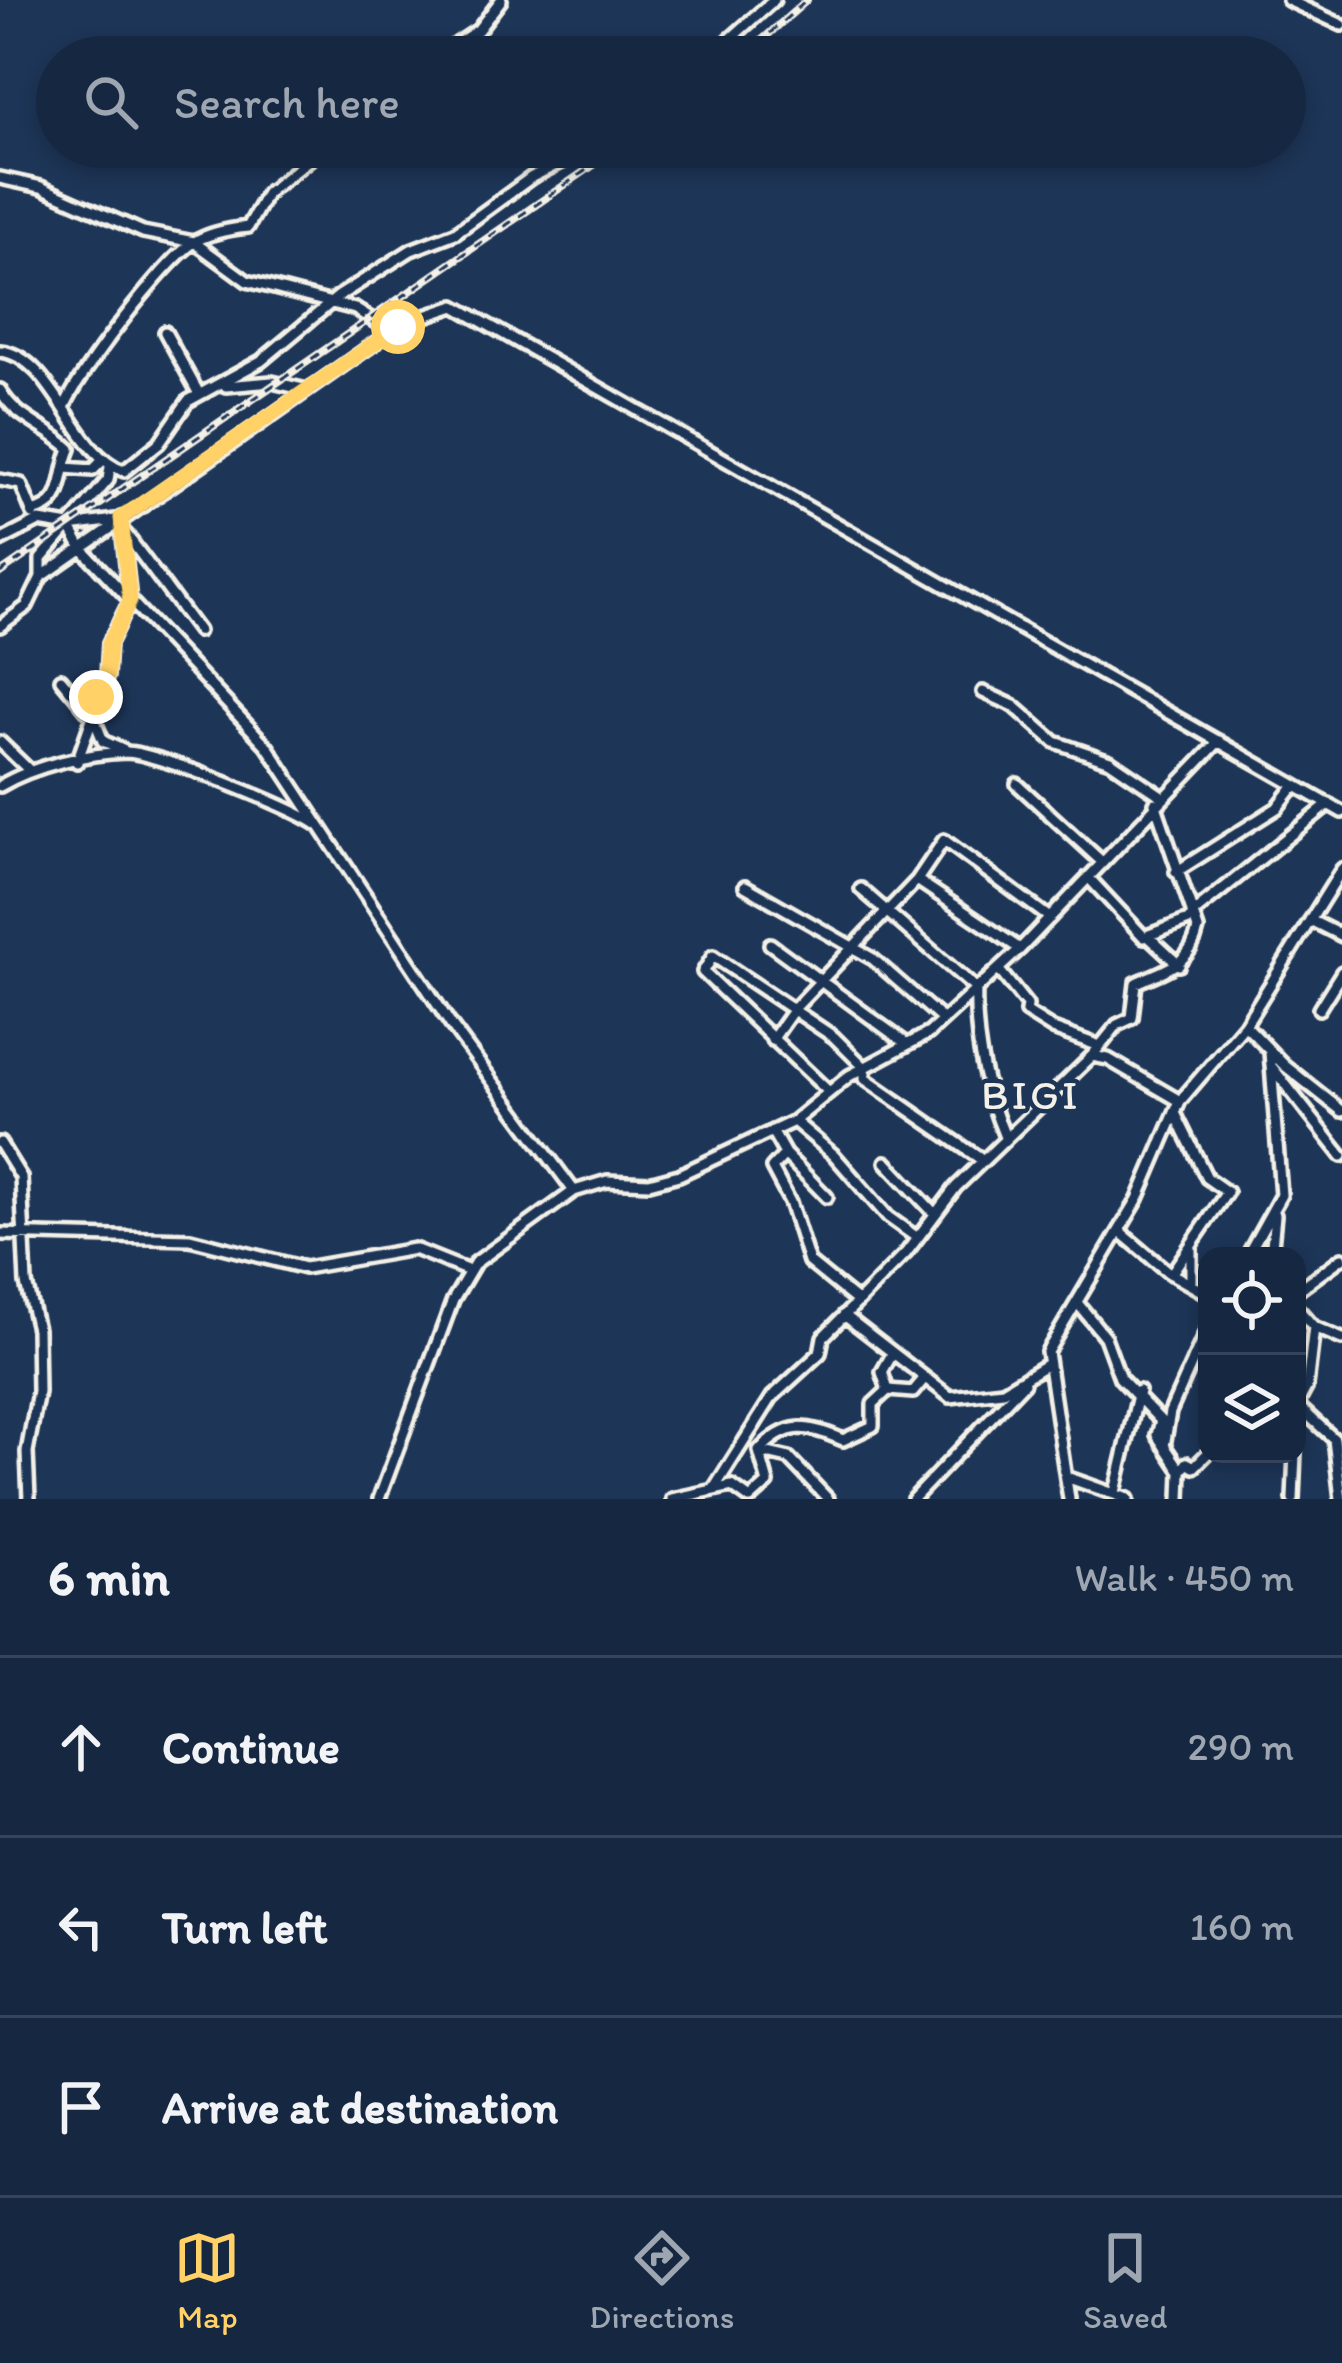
<!DOCTYPE html>
<meta charset="utf-8">
<style>
:root{--surface:#162841;--page:#23344c;--text:#f1f3f6;--muted:#9ea6b1;--line:#35445a;--accent:#ffd166}
body{margin:0;font-family:Itim,sans-serif;background:var(--page);color:var(--text)}
.controls{position:absolute;right:36px;bottom:36px;display:grid;overflow:hidden;border-radius:24px;box-shadow:0 6px 18px #0003}
.controls button{width:108px;height:108px;display:grid;place-items:center;padding:0;border:0;border-bottom:3px solid var(--line);background:var(--surface);color:var(--text);font:60px sans-serif}
.stop{position:absolute;width:36px;height:36px;margin:-27px;border:9px solid #ffd166;border-radius:50%;background:#fff}
.stop.end{background:#ffd166;border-color:#fff;box-shadow:0 3px 12px #0008}
.list{margin:0;padding:0;list-style:none}
h2{display:flex;justify-content:space-between;align-items:center;height:156px;margin:0;padding:0 48px;font-size:51px}
h2 small{font-size:39px;font-weight:400;color:var(--muted)}
.list li{display:grid;grid-template-columns:78px 1fr auto;gap:36px;align-items:center;box-sizing:border-box;height:180px;padding:0 48px;border-top:3px solid var(--line)}
.list b{display:block;font-size:45px;white-space:nowrap}
.list em{font-size:39px;font-style:normal;color:var(--muted)}
.icon{flex:none;width:66px;height:66px;fill:none;stroke:currentColor;stroke-width:2;stroke-linecap:round;stroke-linejoin:round}
.map{position:relative;flex:none;width:1342px;height:1499px;overflow:hidden}
.search{position:absolute;background:var(--surface);box-shadow:0 6px 18px #0003;left:36px;right:36px;top:36px;height:132px;display:flex;align-items:center;gap:30px;box-sizing:border-box;padding:0 42px;border-radius:66px;color:var(--muted);font-size:45px}
.sheet{height:696px;background:var(--surface)}
nav{display:flex;justify-content:space-around;align-items:center;box-sizing:border-box;height:168px;border-top:3px solid var(--line);background:var(--surface);font-size:33px;color:var(--muted)}
nav a{display:grid;justify-items:center;gap:6px}
nav .on{color:var(--accent)}
.map>svg:first-child{display:block}
.lines{fill:none;stroke-linecap:round;stroke-linejoin:round}
.street-casing{stroke:#f4f1e8;stroke-width:18}
.street{stroke:#1d3557;stroke-width:9}
.rail-casing{stroke:#f4f1e8;stroke-width:8}
.rail{stroke:#1d3557;stroke-width:3;stroke-dasharray:9;stroke-linecap:butt}
.route{stroke:#ffd166;stroke-width:15}
.labels{text-anchor:middle;stroke-width:9;stroke-linejoin:round;paint-order:stroke}
.quarter-label{font-size:42px;letter-spacing:3px;fill:#f4f1e8;stroke:#1d3557}
</style>
<div class="map">
<svg width="1342" height="1499" viewBox="0 0 1342 1499">
<rect width="100%" height="100%" fill="#1d3557"/>
<filter id="ink" filterUnits="userSpaceOnUse"><feTurbulence type="fractalNoise" baseFrequency=".00833" numOctaves="2"/><feDisplacementMap in="SourceGraphic" scale="24" xChannelSelector="R" yChannelSelector="G"/><feConvolveMatrix kernelMatrix="1 2 1 2 8 2 1 2 1" color-interpolation-filters="sRGB"/></filter>
<g filter="url(#ink)">
<g class="lines">
<defs>
<path id="street" d="M1288 0 1342 25
M437 57 478 30 501 0
M710 57 774 0
M0 178 41 187 143 232 194 242 247 281 355 309 387 329 455 306 1342 812
M165 332 199 394
M0 351C54 356 73 455 124 471L159 443 188 401 261 361 339 296 411 250 455 233 532 177 592 147
M226 386 272 382 307 390
M0 390C17 420 47 426 70 449 58 477 67 505 32 512
M64 408C77 375 163 263 193 243 208 233 230 229 248 227L267 193 325 147
M110 467 108 480 69 526 116 520
M65 468 93 470 102 461
M0 480 21 484 33 514
M69 526 82 549 267 746 451 1025 574 1191
M126 534 198 631
M0 541 39 521 69 526 41 559V577L27 606 0 626
M41 577 395 329
M61 679 94 719 103 741 127 752
M983 692 1014 706 1055 742 1110 761 1163 797
M0 742 30 771
M77 762 107 676 109 643 130 601 121 518
M1017 784 1101 861
M0 786C33 766 88 753 126 752 154 752 293 807 318 825
M1176 872 1277 808 1295 785
M1088 877 1144 937 1194 918
M745 886 873 959 943 1020
M861 889 976 989C974 1042 985 1089 1005 1137
M1192 914 1329 804
M1310 920 1342 936
M1150 938 1179 965
M770 944 907 1044
M1020 949 917 880 944 840 1050 918
M999 970 1027 1005 1026 1012 1053 1029 1097 1045
M1319 1009 1342 972
M1245 1025 1284 1065 1342 1111
M772 1040 794 1009 917 880
M1092 1056 1108 1059 1180 1101
M1271 1066 1342 1156
M829 1092 703 972 713 956 834 1037 865 1068V1079L982 1160
M794 1121 834 1155 888 1217 916 1237
M772 1131 785 1154 772 1168 790 1202 809 1262 857 1301
M0 1143 21 1177 26 1283 37 1329 38 1392 27 1452 29 1499
M785 1154 827 1197
M886 1162 935 1214
M1119 1231 1168 1272 1207 1294
M0 1234 190 1239 305 1268 414 1249 469 1271
M1247 1256 1281 1195 1270 1052
M1271 1256 1275 1215
M1171 1274 1227 1192 1207 1178 1175 1113
M1191 1283V1248
M1297 1291 1342 1258
M1079 1305 1105 1337 1120 1378 1161 1421 1157 1435 1181 1471 1180 1499
M1297 1308 1314 1327 1342 1339
M844 1315 950 1397 1003 1391 1046 1365
M888 1390 882 1372 891 1356
M1297 1405 1334 1439 1341 1499
M1164 1446 1170 1412 1207 1329
M759 1451 789 1458 828 1499
M1181 1471 1187 1463 1194 1467 1207 1454
M1069 1478 1128 1499
M715 1487 772 1397 820 1353 823 1337 906 1253 956 1187 1092 1056 1117 1025 1132 1018 1136 983C1166 969 1190 966 1198 929L1155 803
M1115 1492 1139 1391
M379 1499 453 1300 475 1263 574 1191 607 1181 649 1183 679 1175 794 1121 849 1076 929 1033 1020 949 1219 741
M672 1499 732 1486 750 1499
M750 1499 768 1483 759 1451C787 1421 807 1424 843 1440L873 1426V1404L888 1390 913 1392 923 1380
M913 1499 1024 1383
M1069 1499 1047 1352 1138 1199 1180 1101 1245 1025 1342 869
M1293 1499 1297 1405 1307 1386 1314 1327"/>
</defs>
<use href="#street" class="street-casing"/>
<use href="#street" class="street"/>
<defs>
<path id="rail" d="M743 57 807 0
M0 573 620 147"/>
</defs>
<use href="#rail" class="rail-casing"/>
<use href="#rail" class="rail"/>
</g>
</g>
<g class="lines" filter="url(#ink)">
<path class="route" d="M96 697 107 676 109 644 130 601 121 518 398 327"/>
</g>
<g class="labels">
<g class="quarter-label">
<text x="1031" y="1109">BIGI</text>
</g>
</g>
</svg>
<div class="controls">
<button><svg class="icon" aria-label="locate" viewBox="0 0 24 24"><circle cx="12" cy="12" r="6"/><path d="M12 2v4M12 18v4M2 12h4M18 12h4"/></svg></button>
<button><svg class="icon" aria-label="layers" viewBox="0 0 24 24"><path d="M12 4l9 5-9 5-9-5zM3 14l9 5 9-5"/></svg></button>
</div>
<div class="stop" style="left:398px;top:327px"></div>
<div class="stop end" style="left:96px;top:697px"></div>
<div class="search"><svg class="icon" aria-label="search" viewBox="0 0 24 24"><circle cx="10" cy="10" r="6"/><path d="M15 15l6 6"/></svg>Search here</div>
</div>
<section class="sheet">
<h2>6 min<small>Walk · 450 m</small></h2>
<ul class="list">
<li><svg class="icon" aria-label="ahead" viewBox="0 0 24 24"><path d="M12 20V5M6 11l6-6 6 6"/></svg><div><b>Continue</b></div><em>290 m</em></li>
<li><svg class="icon" aria-label="left" viewBox="0 0 24 24"><path d="M17 20v-9H6M10 6l-5 5 5 5"/></svg><div><b>Turn left</b></div><em>160 m</em></li>
<li><svg class="icon" aria-label="arrive" viewBox="0 0 24 24"><path d="M6 21V4h12l-3 4 3 4H6"/></svg><div><b>Arrive at destination</b></div></li>
</ul>
</section>
<nav>
<a class="on"><svg class="icon" aria-label="map" viewBox="0 0 24 24"><path d="M3 6l6-2 6 2 6-2v14l-6 2-6-2-6 2zM9 4v14M15 6v14"/></svg>Map</a>
<a><svg class="icon" aria-label="directions" viewBox="0 0 24 24"><path d="M12 3l9 9-9 9-9-9zM9 14v-3h6M13 9l2 2-2 2"/></svg>Directions</a>
<a><svg class="icon" aria-label="saved" viewBox="0 0 24 24"><path d="M7 4h10v16l-5-4-5 4z"/></svg>Saved</a>
</nav>
